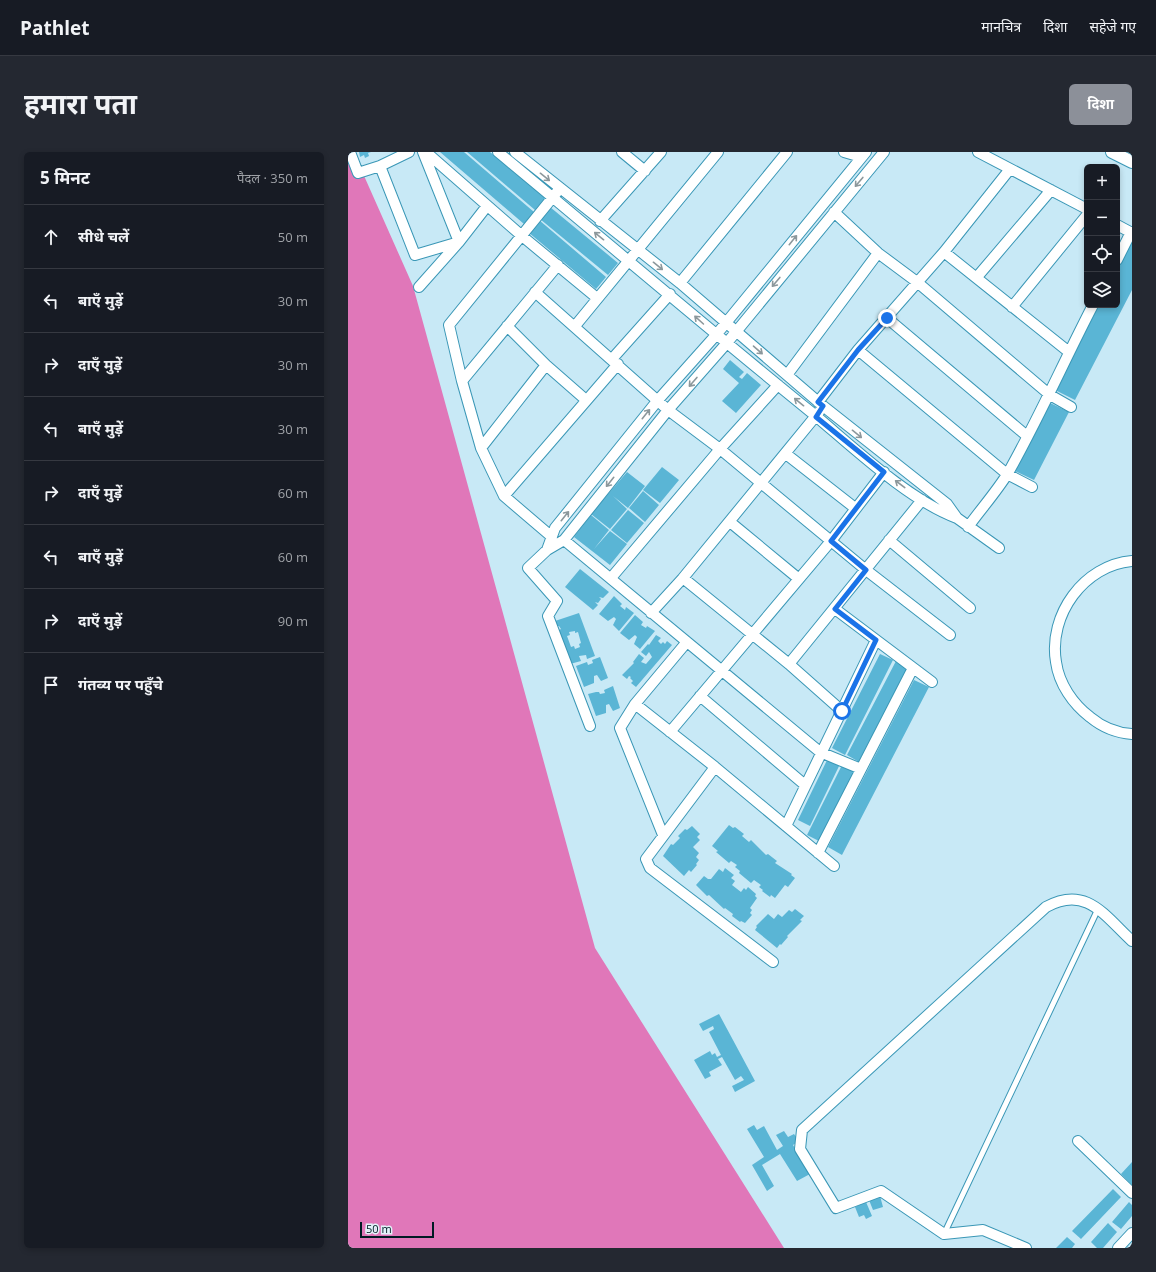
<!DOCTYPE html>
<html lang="hi">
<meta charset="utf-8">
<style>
:root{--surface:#171b24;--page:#242831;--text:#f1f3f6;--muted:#9ea1a6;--line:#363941;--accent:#8c9099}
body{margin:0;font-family:"Open Sans","Noto Sans Devanagari",sans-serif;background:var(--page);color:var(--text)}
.controls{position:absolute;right:12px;top:12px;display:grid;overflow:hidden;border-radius:6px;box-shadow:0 2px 6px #0003}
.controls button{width:36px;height:36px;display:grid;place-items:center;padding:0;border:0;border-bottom:1px solid var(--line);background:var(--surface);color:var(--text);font:20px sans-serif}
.scale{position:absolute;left:12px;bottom:10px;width:74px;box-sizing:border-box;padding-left:4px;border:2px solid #001a23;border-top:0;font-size:11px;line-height:14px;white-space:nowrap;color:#001a23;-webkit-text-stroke:3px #e3f3fa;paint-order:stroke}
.stop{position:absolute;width:12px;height:12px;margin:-9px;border:3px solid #1a73e8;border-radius:50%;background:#fff}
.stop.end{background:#1a73e8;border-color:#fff;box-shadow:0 1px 4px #0008}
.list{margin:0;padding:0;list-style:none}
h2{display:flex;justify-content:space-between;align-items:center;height:52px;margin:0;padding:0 16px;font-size:17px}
h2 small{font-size:13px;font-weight:400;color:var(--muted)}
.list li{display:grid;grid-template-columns:26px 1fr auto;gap:12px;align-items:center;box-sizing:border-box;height:64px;padding:0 16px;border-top:1px solid var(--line)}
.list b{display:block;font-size:15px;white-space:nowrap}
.list em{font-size:13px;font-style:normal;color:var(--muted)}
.icon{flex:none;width:22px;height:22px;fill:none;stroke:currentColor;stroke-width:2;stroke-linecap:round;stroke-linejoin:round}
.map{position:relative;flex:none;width:784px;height:1096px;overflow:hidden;border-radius:6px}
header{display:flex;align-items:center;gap:24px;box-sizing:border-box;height:56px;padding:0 20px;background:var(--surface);border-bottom:1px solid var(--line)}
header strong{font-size:19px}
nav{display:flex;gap:22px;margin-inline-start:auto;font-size:14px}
.intro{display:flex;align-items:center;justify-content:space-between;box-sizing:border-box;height:96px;padding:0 24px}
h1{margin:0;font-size:28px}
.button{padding:10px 18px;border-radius:6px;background:var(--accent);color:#fff;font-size:14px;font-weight:700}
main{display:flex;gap:24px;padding:0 24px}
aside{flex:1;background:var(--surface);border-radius:6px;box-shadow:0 2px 6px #0003}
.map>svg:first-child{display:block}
.forest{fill:#e077b9}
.building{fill:#5ab5d5;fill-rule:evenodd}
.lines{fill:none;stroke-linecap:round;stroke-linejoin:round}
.service-casing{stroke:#3a97b6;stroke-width:7}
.minor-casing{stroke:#3a97b6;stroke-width:12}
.tertiary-casing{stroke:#3a97b6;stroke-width:14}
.service{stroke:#fff;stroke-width:5}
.minor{stroke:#fff;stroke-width:10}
.tertiary{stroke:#fff;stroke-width:12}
.oneway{stroke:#8c989c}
.route{stroke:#1a73e8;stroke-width:5}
</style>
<header>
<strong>Pathlet</strong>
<nav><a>मानचित्र</a><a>दिशा</a><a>सहेजे गए</a></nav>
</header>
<div class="intro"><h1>हमारा पता</h1><a class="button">दिशा</a></div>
<main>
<aside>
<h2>5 मिनट<small>पैदल · 350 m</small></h2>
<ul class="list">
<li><svg class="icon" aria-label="ahead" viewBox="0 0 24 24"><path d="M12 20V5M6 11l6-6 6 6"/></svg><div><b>सीधे चलें</b></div><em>50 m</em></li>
<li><svg class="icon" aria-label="left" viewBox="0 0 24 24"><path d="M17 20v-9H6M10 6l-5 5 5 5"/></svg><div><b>बाएँ मुड़ें</b></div><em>30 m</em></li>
<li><svg class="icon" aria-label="right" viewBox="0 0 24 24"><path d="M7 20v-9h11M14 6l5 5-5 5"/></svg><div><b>दाएँ मुड़ें</b></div><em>30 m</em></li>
<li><svg class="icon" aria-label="left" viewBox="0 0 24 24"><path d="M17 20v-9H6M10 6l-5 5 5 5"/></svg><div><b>बाएँ मुड़ें</b></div><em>30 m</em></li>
<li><svg class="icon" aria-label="right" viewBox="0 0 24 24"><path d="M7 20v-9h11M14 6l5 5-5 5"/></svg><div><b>दाएँ मुड़ें</b></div><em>60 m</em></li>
<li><svg class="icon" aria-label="left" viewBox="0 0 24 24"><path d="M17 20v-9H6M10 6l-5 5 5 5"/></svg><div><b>बाएँ मुड़ें</b></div><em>60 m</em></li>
<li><svg class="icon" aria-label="right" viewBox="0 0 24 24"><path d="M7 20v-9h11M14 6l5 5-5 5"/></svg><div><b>दाएँ मुड़ें</b></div><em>90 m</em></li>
<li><svg class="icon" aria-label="arrive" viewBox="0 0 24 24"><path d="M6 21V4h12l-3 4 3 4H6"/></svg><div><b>गंतव्य पर पहुँचे</b></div></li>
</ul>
</aside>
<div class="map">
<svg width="784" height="1096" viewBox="0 0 784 1096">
<rect width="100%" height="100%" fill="#c8e9f6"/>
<path class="forest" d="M0 0 13 17 65 134 247 796 436 1096H0Z"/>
<path class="building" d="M11 0H23L20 1 21 4 17 6 16 3 12 5Z
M92 0H116L186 60 176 72Z
M119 0H142L197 46 187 58Z
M202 55 270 111 260 123 192 67Z
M191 68 258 125 248 137 180 80Z
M784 89V138L727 248 707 238 751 153H769V118Z
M382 208 396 220 391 225 394 227 399 221 413 233 388 261 374 249 391 231 375 217Z
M700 250 721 260 686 328 665 318Z
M314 315 331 328 312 351 295 338Z
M279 320 297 334 280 356 265 344 279 357 262 377 243 362Z
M295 339 311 353 297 370 281 356Z
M280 358 296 371 279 391 263 378Z
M243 363 261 378 246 397 262 379 279 392 262 413 226 385Z
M232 417 261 440 255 446 251 445 253 447 250 451 247 450 250 453 245 458 217 435Z
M266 444 274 452 272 454 277 458 278 455 286 461 271 479 265 473 268 467 266 465 260 469 251 462Z
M231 461 247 504 239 507 238 503 231 504 233 509 222 512 211 478 213 477 211 474H209L207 469ZM227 479V481L230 480 233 491 231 492 232 495 227 497 226 494 223 495 219 484 222 483 221 480Z
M287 463 295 470 293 473 298 476 299 474 307 479 292 497 286 492 289 485 287 483 281 488 272 481Z
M308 483 313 486 310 489 313 492 315 490 317 492 319 489 324 493 288 535 283 531 285 529 282 526 283 525 281 524 279 527 274 523 286 511 285 510 291 502 296 506 293 510 298 512 304 505 301 500 298 504 293 500 300 492 301 493Z
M532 502 545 508 497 603 484 596Z
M252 505 260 526 253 529 249 523 246 524V531L236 535 228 514 239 510 240 513 245 511 244 508Z
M548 509 560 516 511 610 499 603Z
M566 528 581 535 494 703 480 695Z
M265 534 272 556 265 559 261 552 258 553V561L248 564 240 542 248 540H251L252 542 257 541 256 538Z
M481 604 493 610 462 674 450 668Z
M495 611 509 617 473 690 459 683Z
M381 673 385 676 387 675 396 682 394 684 401 690 403 688 418 703 420 702 429 709 427 711 444 722 443 723 447 726 440 735 437 733 427 746 423 743 422 745 414 739 415 738 411 735 413 733 406 728 403 731 391 721 392 719 387 715 389 713 383 709 381 711 368 700 370 699 364 694Z
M344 674 352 682 349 685 352 688 345 695 351 701 348 705 351 708 348 712 349 713 343 720 341 718 336 724 315 704 323 692 325 693 332 686 330 684 337 677 339 678Z
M377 716 386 723 383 726 387 729 384 733 393 740 396 736 398 738 400 735 408 742 407 744 409 746 402 756 404 758 402 761 404 763 397 771 393 769 392 770 384 764 385 762 377 756 376 757 361 743 359 744 348 733 356 724 360 727H363L371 717 375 720Z
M447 757 456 764 452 768 454 769 439 784 440 785 433 793 432 792 429 796 407 778 409 775 408 774 420 762 426 767 430 762 434 765 441 758 444 760Z
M371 862 407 929 387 940 384 934 396 928 393 924 387 928 374 905 370 907 374 913 361 920 363 924 357 927 346 908 362 899 364 903 367 901 369 905 373 903 361 880 366 877 365 874 355 879 351 872Z
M406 973 409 978 416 974 429 998 435 994 428 983 436 979 440 985 446 982 451 989 445 993 462 1022 449 1029 432 1002 414 1013 426 1034 419 1039 404 1013 416 1005 399 977Z
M784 1010V1033L773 1022Z
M765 1037 773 1045 733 1087 724 1079Z
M532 1044 535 1055 525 1058 521 1048Z
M518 1050 524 1064 518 1067 516 1063 511 1065 507 1055Z
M781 1050 784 1053V1064L773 1077 764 1070Z
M760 1071 769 1080 755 1096H749L743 1090Z
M719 1085 727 1092 724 1096H708Z"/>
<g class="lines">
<defs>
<path id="service" d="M596 1082 750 757"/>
<path id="minor" d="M2 0 10 21 32 14 61 0
M78 0 174 84 249 146
M150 0C255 87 358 175 463 260 504 294 560 348 609 366
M167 0 332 131 475 254 599 352 609 366 651 396
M274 0 297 19
M496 0 513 5
M630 0 739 57
M32 14 67 103 111 90 75 0
M209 40 101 173 114 229 133 296 156 344 270 212
M486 60 530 101 569 130 702 243 723 255
M252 69 313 0
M769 73 784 81
M596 100 721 200
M769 108 783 80
M629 125 703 38
M332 131 439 0
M71 135 111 90 139 54
M187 140 320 258 372 297 518 418 602 483
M664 155 739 63
M539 166 679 284
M159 174 198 213 238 248
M227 174 370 0
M510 198 659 322 684 335
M264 207 322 142
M439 223 530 101
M114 229 210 113
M470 250 510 198 596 100 662 17
M133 296 198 213
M438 302 507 356
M156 344 204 385
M382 370 451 427
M620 375C633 357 649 339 660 321 691 266 716 209 745 153
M216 388 472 600 513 617
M541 388 622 456
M199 398 207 376 310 248 368 183 518 0
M784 409C736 413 700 463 708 510 711 532 725 552 742 565 754 575 769 581 784 582
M263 426 372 297 430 233
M335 426 441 512 494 559
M487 457 584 530
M303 461 335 426 471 260
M441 512 574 348
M352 544 457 633
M287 552 367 615 486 714
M242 574 200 464 209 449 180 416 199 398 216 388 320 258 378 192 536 0
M322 580 483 389 536 320
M367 615 298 707 302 716 425 810
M438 674 528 488
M315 683 272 576 287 552 338 491
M470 701 565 516
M730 989 784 1041
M678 1096 635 1078 596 1082 533 1039 488 1056 452 997 454 978 698 755C738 733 756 763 784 789
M770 1096 784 1081"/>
<path id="tertiary" d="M764 0 784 10"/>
</defs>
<use href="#service" class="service-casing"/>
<use href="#minor" class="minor-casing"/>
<use href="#tertiary" class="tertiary-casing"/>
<use href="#service" class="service"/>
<use href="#minor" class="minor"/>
<use href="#tertiary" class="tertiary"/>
</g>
<defs><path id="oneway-shaft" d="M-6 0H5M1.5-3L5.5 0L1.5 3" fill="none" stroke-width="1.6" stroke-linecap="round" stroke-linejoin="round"/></defs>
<g class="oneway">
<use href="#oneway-shaft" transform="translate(197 25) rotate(39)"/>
<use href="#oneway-shaft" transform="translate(511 30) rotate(130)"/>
<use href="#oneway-shaft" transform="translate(251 84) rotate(-141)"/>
<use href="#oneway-shaft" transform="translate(445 88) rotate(-51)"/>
<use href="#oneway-shaft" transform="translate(310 114) rotate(39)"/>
<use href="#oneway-shaft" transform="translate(428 130) rotate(130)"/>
<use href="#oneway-shaft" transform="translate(351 168) rotate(-138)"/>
<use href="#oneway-shaft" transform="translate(410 198) rotate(41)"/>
<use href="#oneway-shaft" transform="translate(345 230) rotate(131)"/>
<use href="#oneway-shaft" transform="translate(451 250) rotate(-141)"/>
<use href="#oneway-shaft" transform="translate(298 262) rotate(-51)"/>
<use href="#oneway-shaft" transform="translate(509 282) rotate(39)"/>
<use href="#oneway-shaft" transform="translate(262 330) rotate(129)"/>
<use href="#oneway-shaft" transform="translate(552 332) rotate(-143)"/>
<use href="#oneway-shaft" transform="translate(217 364) rotate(-51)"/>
</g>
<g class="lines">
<path class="route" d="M494 559 528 488 487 457 518 418 483 389 536 320 468 265 475 254 470 250 510 198 539 166"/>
</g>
</svg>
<div class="controls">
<button>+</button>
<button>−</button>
<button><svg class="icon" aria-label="locate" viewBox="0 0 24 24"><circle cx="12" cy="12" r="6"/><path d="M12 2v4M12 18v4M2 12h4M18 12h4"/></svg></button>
<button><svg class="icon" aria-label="layers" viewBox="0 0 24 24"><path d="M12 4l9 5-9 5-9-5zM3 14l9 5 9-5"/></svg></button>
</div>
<div class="scale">50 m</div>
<div class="stop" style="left:494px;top:559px"></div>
<div class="stop end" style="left:539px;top:166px"></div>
</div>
</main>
